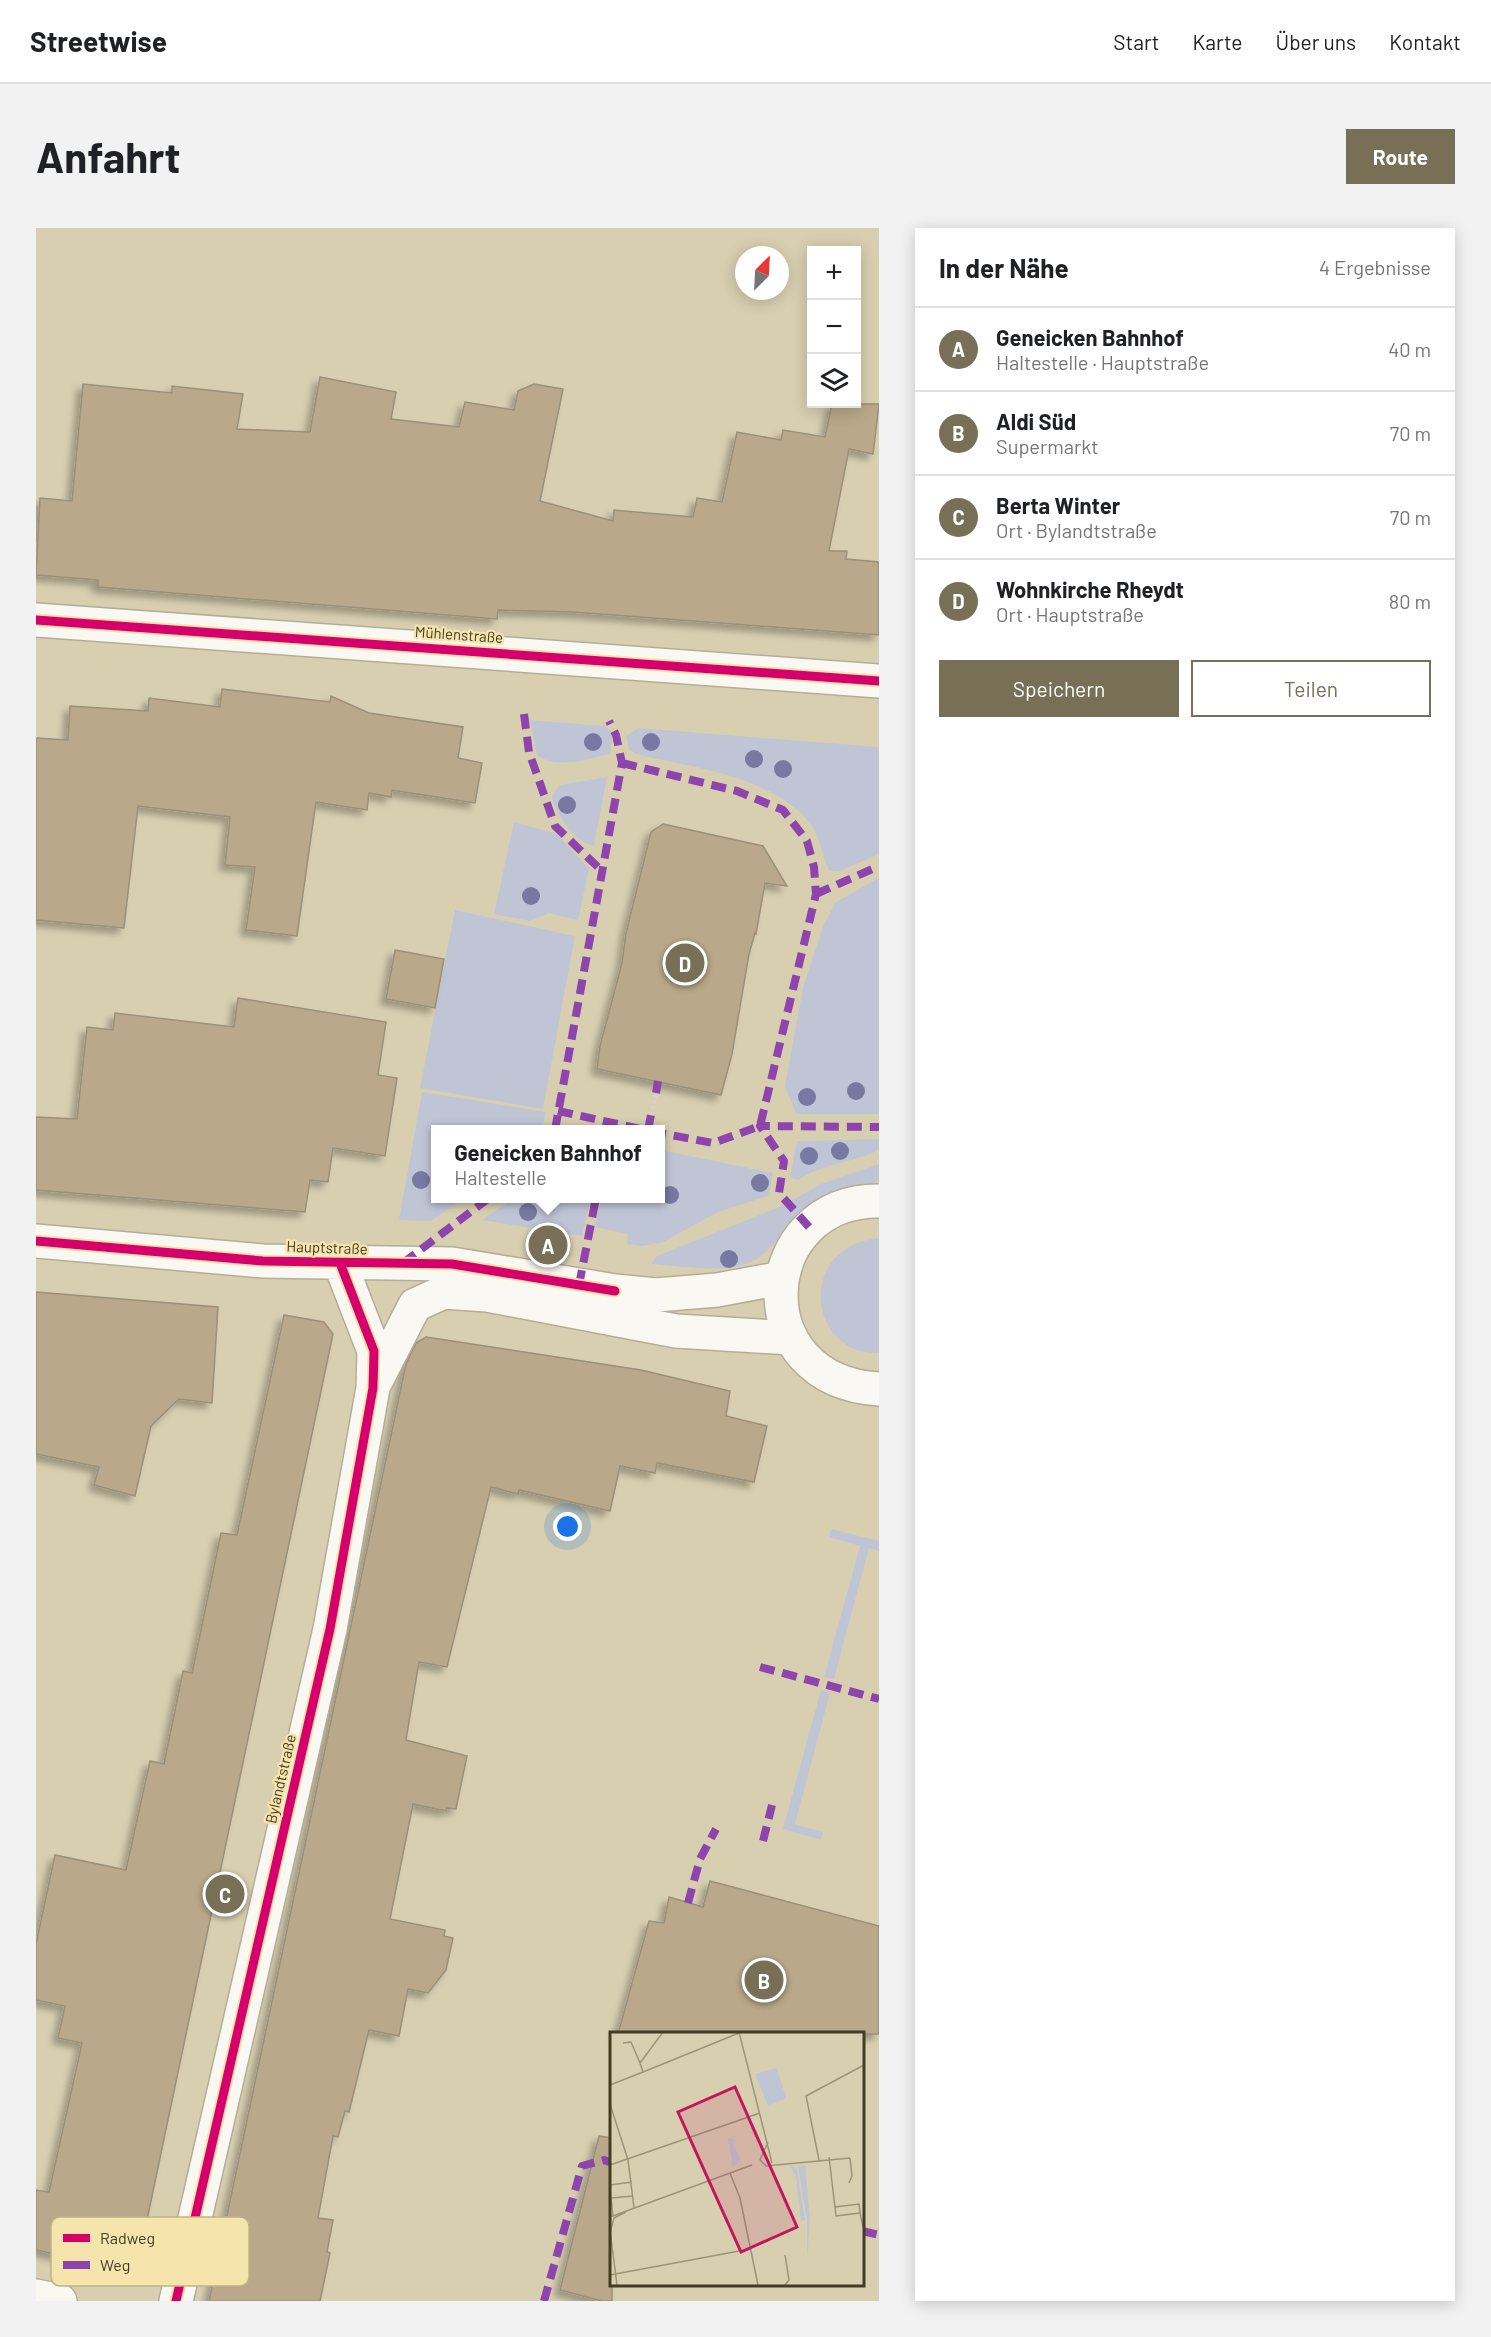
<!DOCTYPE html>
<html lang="de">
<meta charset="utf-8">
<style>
:root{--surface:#fff;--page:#f2f2f2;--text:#202124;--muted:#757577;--line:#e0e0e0;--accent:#776f56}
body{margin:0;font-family:Barlow,sans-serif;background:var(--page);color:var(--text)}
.controls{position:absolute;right:18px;top:18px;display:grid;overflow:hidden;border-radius:0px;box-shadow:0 3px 15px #0003}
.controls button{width:54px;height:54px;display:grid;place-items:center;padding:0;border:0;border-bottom:2px solid var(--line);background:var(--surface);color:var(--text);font:30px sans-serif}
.compass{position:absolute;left:699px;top:18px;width:54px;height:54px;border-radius:50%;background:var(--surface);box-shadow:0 3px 15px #0003;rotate:24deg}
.you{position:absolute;left:532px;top:1299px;width:21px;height:21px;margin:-15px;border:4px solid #fff;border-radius:50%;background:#1a73e8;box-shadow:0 0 0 9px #1a73e833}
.badge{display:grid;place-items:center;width:39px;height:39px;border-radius:50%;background:var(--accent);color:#fff;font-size:20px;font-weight:700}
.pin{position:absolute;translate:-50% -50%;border:3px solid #fff;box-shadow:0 2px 6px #0006}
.popup{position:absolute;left:395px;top:897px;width:234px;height:78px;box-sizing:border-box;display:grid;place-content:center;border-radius:0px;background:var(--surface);filter:drop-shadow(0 2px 4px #0005);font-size:20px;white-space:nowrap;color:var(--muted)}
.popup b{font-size:22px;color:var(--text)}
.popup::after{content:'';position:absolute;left:50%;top:100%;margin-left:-12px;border:12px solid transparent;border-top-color:var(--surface)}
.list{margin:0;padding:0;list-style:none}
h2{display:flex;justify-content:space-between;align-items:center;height:78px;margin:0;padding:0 24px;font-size:26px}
h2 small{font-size:20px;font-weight:400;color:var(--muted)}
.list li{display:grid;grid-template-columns:39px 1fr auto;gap:18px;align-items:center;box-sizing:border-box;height:84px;padding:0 24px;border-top:2px solid var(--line)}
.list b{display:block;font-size:22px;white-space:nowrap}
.list p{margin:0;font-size:20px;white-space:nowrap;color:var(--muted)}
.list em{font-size:20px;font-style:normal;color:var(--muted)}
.actions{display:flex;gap:12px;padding:18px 24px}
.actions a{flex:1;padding:14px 0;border:2px solid var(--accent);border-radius:0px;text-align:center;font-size:21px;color:var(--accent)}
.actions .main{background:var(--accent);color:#fff}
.icon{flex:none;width:33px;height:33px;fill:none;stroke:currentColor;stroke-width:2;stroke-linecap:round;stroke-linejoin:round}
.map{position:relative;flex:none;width:843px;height:2073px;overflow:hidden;border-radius:0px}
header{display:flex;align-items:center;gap:36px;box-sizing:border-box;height:84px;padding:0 30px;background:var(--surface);border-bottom:2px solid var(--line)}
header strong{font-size:28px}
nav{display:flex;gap:33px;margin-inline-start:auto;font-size:21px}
.intro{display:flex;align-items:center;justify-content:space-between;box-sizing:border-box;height:144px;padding:0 36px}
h1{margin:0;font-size:42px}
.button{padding:15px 27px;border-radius:0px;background:var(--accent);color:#fff;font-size:21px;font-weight:700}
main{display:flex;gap:36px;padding:0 36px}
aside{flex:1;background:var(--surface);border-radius:0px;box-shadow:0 3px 15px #0003}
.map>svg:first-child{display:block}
.green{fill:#c0c5d6}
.building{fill:#b9a889;stroke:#9a907b;stroke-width:1.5;filter:url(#shadow)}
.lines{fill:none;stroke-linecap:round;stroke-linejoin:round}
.minor-casing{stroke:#b5ad96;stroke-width:36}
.tertiary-casing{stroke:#b5ad96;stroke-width:36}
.secondary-casing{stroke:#b5ad96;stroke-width:36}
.path{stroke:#d6d3ca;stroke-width:4;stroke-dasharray:3 3;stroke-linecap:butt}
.minor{stroke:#f9f8f3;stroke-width:33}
.tertiary{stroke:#f9f8f3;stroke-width:33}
.secondary{stroke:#f9f8f3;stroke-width:33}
.quiet{stroke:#8e44ad;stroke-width:8;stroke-dasharray:15 8;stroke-linecap:butt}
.cycleway-casing{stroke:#f6e4ad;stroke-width:13}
.cycleway{stroke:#d6006c;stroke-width:9}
.tree{fill:#7879a2}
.labels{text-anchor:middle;stroke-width:4.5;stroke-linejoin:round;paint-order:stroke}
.street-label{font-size:15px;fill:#433c25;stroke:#f6e4ad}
.inset-road{fill:none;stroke:#9c9479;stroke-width:1.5}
.view{fill:#c2185b;fill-opacity:0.15;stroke:#c2185b;stroke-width:3}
.inset-edge{fill:none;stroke:#433c25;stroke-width:3}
.key{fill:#f6e4ad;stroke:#c0b284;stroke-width:1.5}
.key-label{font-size:16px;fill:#433c25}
</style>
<header>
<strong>Streetwise</strong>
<nav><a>Start</a><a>Karte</a><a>Über uns</a><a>Kontakt</a></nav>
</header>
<div class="intro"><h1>Anfahrt</h1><a class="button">Route</a></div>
<main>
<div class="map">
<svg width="843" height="2073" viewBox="0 0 843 2073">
<defs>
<filter id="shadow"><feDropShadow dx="-5.5" dy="5.5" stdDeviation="3" flood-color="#0004"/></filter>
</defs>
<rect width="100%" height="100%" fill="#d8cfb1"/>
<path class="green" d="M494 492 569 498 576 505 574 526C551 531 521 542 501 527Z
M602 500 843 519V626L804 643H794C786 632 786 612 775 597 741 549 654 539 600 526L593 521 590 508Z
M571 549 558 618C540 615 518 585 516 568L524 557Z
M478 594 521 606 553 641 542 692 513 685 493 693 458 686Z
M843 650V886H760L749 858 767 760 788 696 800 674Z
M419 682 539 708 507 881 384 860Z
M386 864 510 884 506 901 400 902V970L427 971 395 993 363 992Z
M843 911V922C816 935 788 935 762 952L754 950 761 913Z
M625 922 737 945 732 968 682 984 627 1014 606 1018 591 1016 592 1006 559 999 565 971 624 970Z
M843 936V953C815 963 788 966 763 986 746 1001 737 1025 715 1034 685 1046 647 1038 615 1036L621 1028 746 978 785 956Z
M476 971H555L546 1008 446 992Z
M843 1010V1125C773 1128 758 1019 843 1010Z
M795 1301 843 1313V1323L833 1320 798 1451 788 1449 824 1318 793 1309Z
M785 1462 794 1465 759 1596 787 1604 785 1612 747 1601Z"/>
<path class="building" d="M284 149 360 164 355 191 423 199 429 174 478 182 482 163 498 156 527 161 504 273 577 293 578 282 657 289 661 270 686 274 701 204 745 212 747 202 789 209 796 176H843L837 226 813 221 793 323H811L810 331 843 334V407L537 384 462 382 461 391 62 359V352L0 347 4 270 36 273 47 156 136 165V158L207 166 201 201 274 204Z
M186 461 294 474 295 468 333 485 427 499 422 530 446 535 439 575 356 562 355 569 333 565 331 582 280 574 261 708 210 702 219 639 189 637 194 589 102 578 88 700 0 692V510L32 512 34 478 112 483 113 470 184 479Z
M627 596 727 618 751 658 729 655 720 706 719 705 713 726 696 826 685 867 561 841 564 818 586 735 590 705 615 604Z
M359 722 408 731 399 780 350 771Z
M202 770 350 794 342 847 361 850 349 928 297 920 292 954 274 952 269 984 0 962V889L41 891 51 799 77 802 79 785 198 799Z
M0 1064 182 1079 176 1175 143 1171 115 1198 99 1268 58 1257 63 1239 0 1226Z
M248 1087 288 1094 297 1106 103 2030 88 2041 0 2022V1962L13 1964 46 1815 22 1810 29 1778 0 1772V1716L19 1627 90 1642 114 1533 128 1536 147 1443 156 1445 185 1305 201 1307Z
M390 1109 605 1142 694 1163 690 1188 731 1198 718 1254 621 1235 619 1245 584 1238 574 1283 483 1262 482 1266 455 1259 411 1439 383 1434 370 1512 431 1528 420 1581 411 1580 410 1583 377 1576 354 1691 409 1702 408 1708 417 1710 410 1742 392 1765 372 1761 363 1808 333 1802 313 1884 309 1883 302 1909 297 1908 282 1990 297 1992 291 2024 294 2025 284 2073H173L370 1136 380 1115Z
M674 1653 843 1698V1806H582L613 1693 628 1695 633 1669 667 1679Z
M563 1908 576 1910V2073H566L524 2062Z"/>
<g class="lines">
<defs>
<path id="minor" d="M0 392 843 453"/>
<path id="tertiary" d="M0 1013 227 1033 416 1036 579 1063 620 1067
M340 1153 379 1077 408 1064 451 1067 640 1103 755 1110
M0 2068 24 2073
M140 2073 294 1401 337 1160 338 1123 304 1035"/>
<path id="secondary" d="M843 973C719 972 706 1153 843 1161
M620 1067 681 1062 746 1050"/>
</defs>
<use href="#minor" class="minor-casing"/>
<use href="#tertiary" class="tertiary-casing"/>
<use href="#secondary" class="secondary-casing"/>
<path class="path" d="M615 887 620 865"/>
<use href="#minor" class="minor"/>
<use href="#tertiary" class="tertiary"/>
<use href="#secondary" class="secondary"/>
<path class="quiet" d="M488 486 493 524 519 598 565 642
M586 535 701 563 747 582 771 613 778 639 780 666 724 898 677 915 624 905
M780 666 843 638
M620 865 622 853
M522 883 609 902
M519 902 586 535 580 507 573 493
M612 902 615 887
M773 999 743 965 748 933 724 898 843 899
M367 1035 453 970
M543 1057 560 970
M724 1439 843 1471
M727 1613 736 1577
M652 1675 664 1631 680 1601
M826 2003 843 2007
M508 2073 546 1938 568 1932 576 1935"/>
<defs>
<path id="cycleway" d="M0 392 843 453
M0 1013 227 1033 416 1036 579 1063
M140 2073 294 1401 337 1160 338 1123 304 1035"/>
</defs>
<use href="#cycleway" class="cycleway-casing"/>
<use href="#cycleway" class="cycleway"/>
</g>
<g class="tree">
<circle cx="557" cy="514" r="9"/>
<circle cx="615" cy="514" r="9"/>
<circle cx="718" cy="531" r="9"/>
<circle cx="747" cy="541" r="9"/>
<circle cx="531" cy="577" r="9"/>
<circle cx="495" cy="668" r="9"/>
<circle cx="820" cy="863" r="9"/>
<circle cx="771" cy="869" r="9"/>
<circle cx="804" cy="923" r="9"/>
<circle cx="773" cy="928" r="9"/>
<circle cx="385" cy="952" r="9"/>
<circle cx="724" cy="955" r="9"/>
<circle cx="634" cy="967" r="9"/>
<circle cx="492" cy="984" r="9"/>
<circle cx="693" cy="1031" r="9"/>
</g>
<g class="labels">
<g class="street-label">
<text transform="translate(423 407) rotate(4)" y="5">Mühlenstraße</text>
<text transform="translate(291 1020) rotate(2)" y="5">Hauptstraße</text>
<text transform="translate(245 1551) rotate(-77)" y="5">Bylandtstraße</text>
</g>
</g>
<g transform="translate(574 1804)">
<rect width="254" height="254" fill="#d8cfb1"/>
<path d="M167 36 176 66 158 74 145 42ZM118 106 125 107 123 112 130 127 123 136ZM180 133 187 137 195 188 191 189 186 147ZM195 133 200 189 197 227V188L188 135Z" fill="#c0c5d6"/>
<path class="inset-road" d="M129 0 162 131M13 11 21 10 30 31M33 40 129 1M0 53 33 40 30 31 53 0M0 72 18 128 24 176M219 125 226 184 250 181 249 172 225 175M150 128 156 134 240 126M150 128 158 110M209 128 196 64 254 33M0 133 150 81M120 141 130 166 148 253M239 151 242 144 240 126M0 153 22 150M0 157 3 184M1 166 23 164M250 181 254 199M0 185 142 133M0 199 7 253M0 200 4 186 16 180M0 243 140 217M175 253 179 248 175 223"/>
<path class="view" d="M125 55 187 195 131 220 68 80Z"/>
<rect width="254" height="254" class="inset-edge"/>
</g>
<rect x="15" y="1989" width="198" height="69" rx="9" class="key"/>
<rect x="27" y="2006" width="27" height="8" fill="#d6006c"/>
<rect x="27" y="2033" width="27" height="8" fill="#8e44ad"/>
<g class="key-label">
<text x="64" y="2016">Radweg</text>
<text x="64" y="2043">Weg</text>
</g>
</svg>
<div class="controls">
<button>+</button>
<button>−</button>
<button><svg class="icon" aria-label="layers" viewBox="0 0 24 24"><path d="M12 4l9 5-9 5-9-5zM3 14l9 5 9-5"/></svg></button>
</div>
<svg class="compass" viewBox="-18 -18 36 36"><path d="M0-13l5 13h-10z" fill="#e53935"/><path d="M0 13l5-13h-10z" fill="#757577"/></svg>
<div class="you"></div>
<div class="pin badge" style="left:512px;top:1017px">A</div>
<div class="popup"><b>Geneicken Bahnhof</b>Haltestelle</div>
<div class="pin badge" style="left:728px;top:1752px">B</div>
<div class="pin badge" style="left:189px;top:1666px">C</div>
<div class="pin badge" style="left:649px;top:735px">D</div>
</div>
<aside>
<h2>In der Nähe<small>4 Ergebnisse</small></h2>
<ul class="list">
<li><span class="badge">A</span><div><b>Geneicken Bahnhof</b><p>Haltestelle · Hauptstraße</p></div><em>40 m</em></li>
<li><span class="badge">B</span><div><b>Aldi Süd</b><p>Supermarkt</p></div><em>70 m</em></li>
<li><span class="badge">C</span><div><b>Berta Winter</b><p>Ort · Bylandtstraße</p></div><em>70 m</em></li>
<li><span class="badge">D</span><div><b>Wohnkirche Rheydt</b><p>Ort · Hauptstraße</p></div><em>80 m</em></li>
</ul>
<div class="actions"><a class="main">Speichern</a><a>Teilen</a></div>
</aside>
</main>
